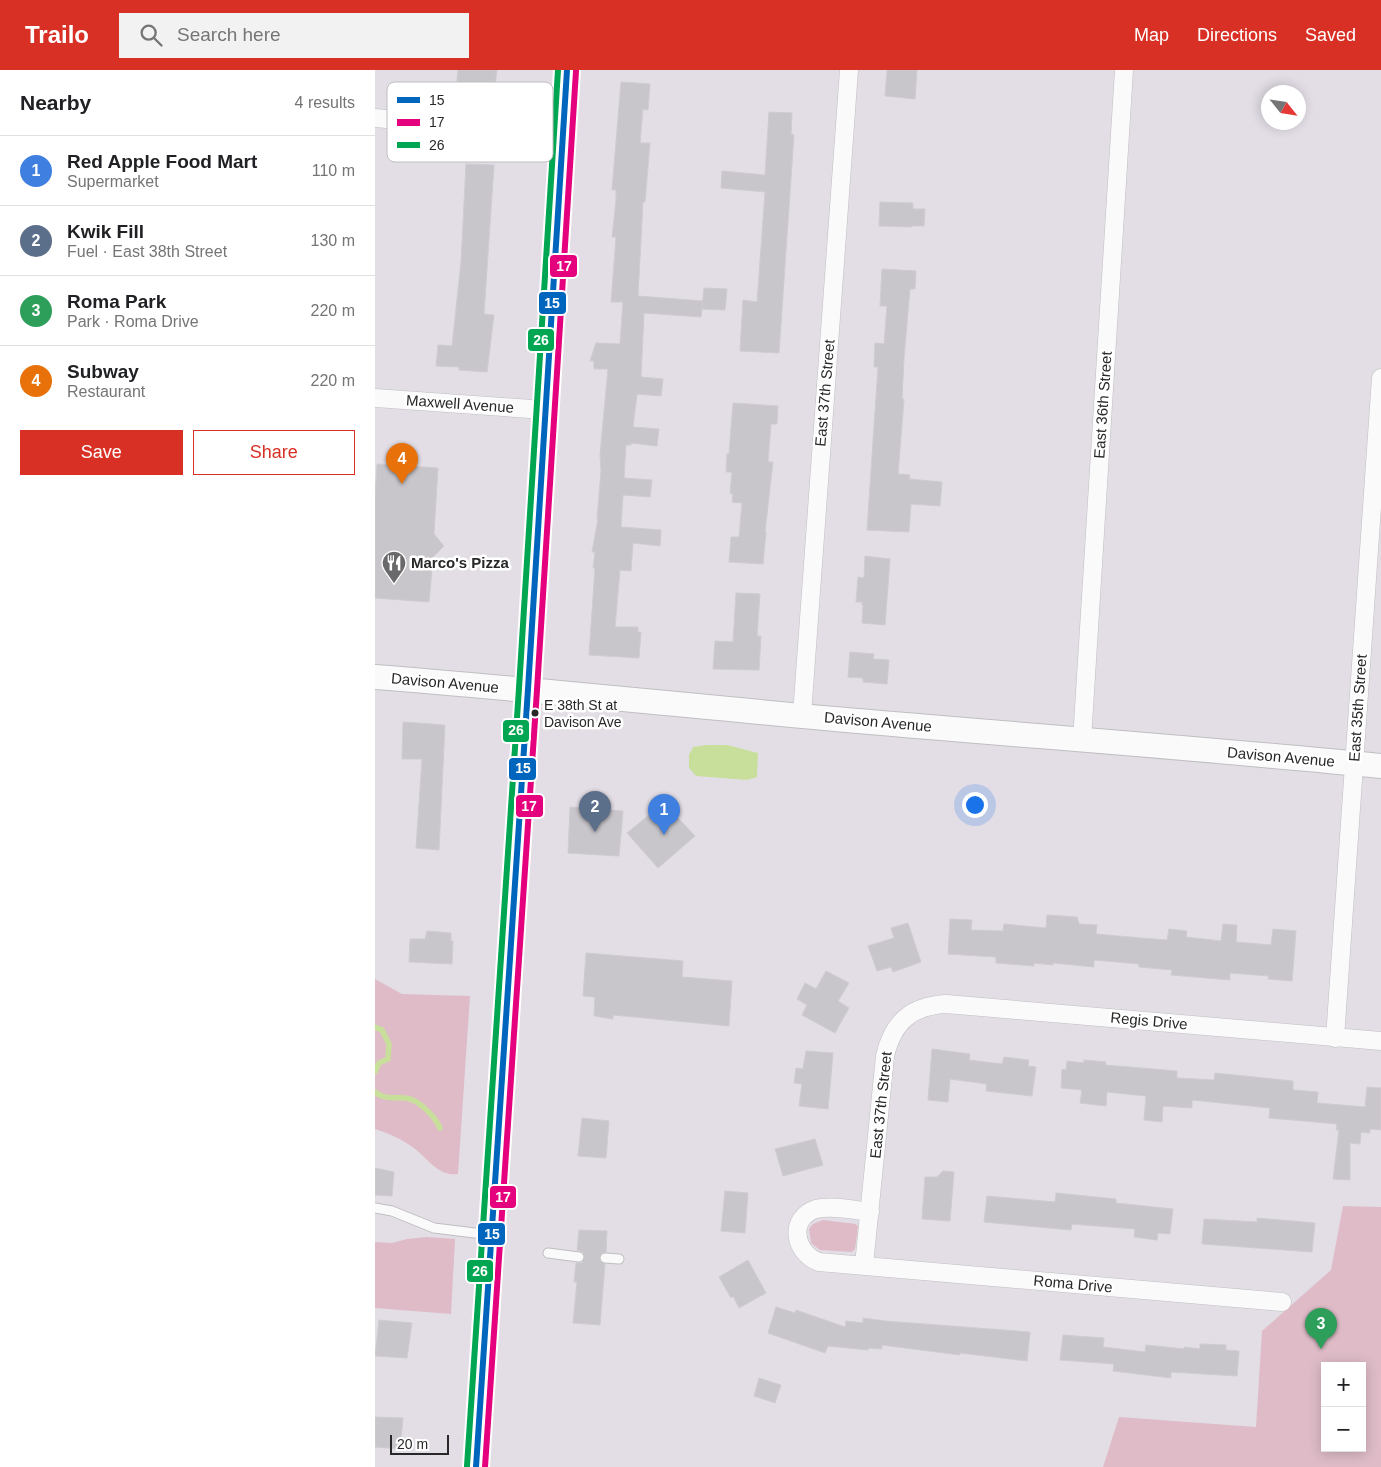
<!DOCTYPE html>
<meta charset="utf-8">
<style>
:root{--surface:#fff;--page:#f2f2f2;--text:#202124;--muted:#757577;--line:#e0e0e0;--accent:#d93025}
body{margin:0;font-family:Arial,sans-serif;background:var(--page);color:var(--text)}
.controls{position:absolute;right:15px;bottom:15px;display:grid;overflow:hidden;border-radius:0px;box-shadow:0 2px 12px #0003}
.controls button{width:45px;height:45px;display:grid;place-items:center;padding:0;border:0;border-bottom:1px solid var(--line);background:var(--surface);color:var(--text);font:25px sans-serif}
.compass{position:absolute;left:886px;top:15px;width:45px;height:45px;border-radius:50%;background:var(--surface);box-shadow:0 2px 12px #0003;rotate:120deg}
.scale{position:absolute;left:15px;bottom:12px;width:59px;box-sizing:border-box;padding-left:5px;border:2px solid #282828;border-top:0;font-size:14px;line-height:18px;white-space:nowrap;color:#282828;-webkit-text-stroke:4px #fff;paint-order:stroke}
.you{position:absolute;left:599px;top:734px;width:18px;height:18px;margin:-12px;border:4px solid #fff;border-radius:50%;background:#1a73e8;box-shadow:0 0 0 8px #1a73e833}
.badge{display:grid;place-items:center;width:32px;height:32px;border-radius:50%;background:var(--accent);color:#fff;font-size:16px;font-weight:700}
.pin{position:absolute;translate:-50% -41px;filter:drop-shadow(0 1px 2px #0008)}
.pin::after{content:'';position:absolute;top:26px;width:18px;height:15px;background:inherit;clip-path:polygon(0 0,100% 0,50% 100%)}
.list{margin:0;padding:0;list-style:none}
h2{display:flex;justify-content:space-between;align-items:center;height:65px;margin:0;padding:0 20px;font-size:21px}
h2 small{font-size:16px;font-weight:400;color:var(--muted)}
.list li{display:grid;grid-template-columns:32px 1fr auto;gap:15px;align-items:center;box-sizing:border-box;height:70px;padding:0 20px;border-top:1px solid var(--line)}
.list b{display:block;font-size:19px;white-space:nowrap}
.list p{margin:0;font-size:16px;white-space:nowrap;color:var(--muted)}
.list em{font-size:16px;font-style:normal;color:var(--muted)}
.actions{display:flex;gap:10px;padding:15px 20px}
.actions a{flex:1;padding:11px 0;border:1px solid var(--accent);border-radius:0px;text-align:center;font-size:18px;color:var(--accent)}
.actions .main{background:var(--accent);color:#fff}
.icon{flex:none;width:28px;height:28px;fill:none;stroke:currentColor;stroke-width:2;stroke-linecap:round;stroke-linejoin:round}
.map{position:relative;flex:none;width:1006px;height:1397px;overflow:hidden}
header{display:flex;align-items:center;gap:30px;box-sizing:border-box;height:70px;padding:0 25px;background:var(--accent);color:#fff}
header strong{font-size:24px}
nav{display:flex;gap:28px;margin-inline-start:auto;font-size:18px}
.search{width:350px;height:45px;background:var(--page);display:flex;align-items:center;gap:12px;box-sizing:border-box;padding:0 18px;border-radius:0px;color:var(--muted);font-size:19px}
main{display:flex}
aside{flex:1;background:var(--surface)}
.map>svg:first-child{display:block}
.green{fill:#debbc7;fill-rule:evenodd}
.water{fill:#c8df9b}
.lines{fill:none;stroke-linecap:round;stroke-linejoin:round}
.stream{stroke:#c8df9b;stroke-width:5.5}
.building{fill:#c9c6cb;stroke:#cfcbd1}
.lane-casing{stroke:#bfbec0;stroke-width:11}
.street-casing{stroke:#bfbec0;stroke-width:19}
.secondary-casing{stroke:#bfbec0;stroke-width:26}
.lane{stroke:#fbfafb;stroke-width:9}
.street{stroke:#fbfafb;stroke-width:18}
.secondary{stroke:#fbfafb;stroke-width:24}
.bus-1-casing{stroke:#fff;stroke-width:10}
.bus-2-casing{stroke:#fff;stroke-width:10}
.bus-3-casing{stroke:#fff;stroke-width:10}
.bus-1{stroke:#0065bd;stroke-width:6}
.bus-2{stroke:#e5007d;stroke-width:6}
.bus-3{stroke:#00a651;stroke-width:6}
.bus-dot{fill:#282828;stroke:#fff;stroke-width:2}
.labels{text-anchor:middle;stroke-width:5;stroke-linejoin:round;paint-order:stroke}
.bus-label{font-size:14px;fill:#282828;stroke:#fff;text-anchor:start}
.street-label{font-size:15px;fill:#282828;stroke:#fff}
.poi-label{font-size:15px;font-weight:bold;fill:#282828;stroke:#fff;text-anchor:start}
.key{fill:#fff;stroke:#bebebe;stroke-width:1}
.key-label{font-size:14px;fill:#282828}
.line-badge{stroke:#fff;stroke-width:2}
.badge-label{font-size:14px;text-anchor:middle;font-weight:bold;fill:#fff}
</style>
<header>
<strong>Trailo</strong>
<div class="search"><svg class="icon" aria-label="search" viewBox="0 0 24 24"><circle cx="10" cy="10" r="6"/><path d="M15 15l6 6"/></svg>Search here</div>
<nav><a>Map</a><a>Directions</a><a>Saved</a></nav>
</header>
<main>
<aside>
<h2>Nearby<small>4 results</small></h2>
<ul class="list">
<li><span class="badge" style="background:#3f7fe0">1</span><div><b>Red Apple Food Mart</b><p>Supermarket</p></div><em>110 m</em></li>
<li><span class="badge" style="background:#5c6f8a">2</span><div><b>Kwik Fill</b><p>Fuel · East 38th Street</p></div><em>130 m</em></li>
<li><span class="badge" style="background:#2e9e5b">3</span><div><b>Roma Park</b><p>Park · Roma Drive</p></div><em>220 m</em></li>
<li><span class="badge" style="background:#e8710a">4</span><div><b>Subway</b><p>Restaurant</p></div><em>220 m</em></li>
</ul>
<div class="actions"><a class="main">Save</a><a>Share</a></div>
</aside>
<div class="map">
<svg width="1006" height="1397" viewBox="0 0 1006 1397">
<rect width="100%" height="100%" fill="#e3dee6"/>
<path class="green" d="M0 909 27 924 95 926 83 1104C64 1107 53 1089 40 1079 29 1070 13 1063 0 1059Z
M968 1136 1006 1137V1397H728L744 1347 881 1357 887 1261 956 1200ZM950 1296H987V1378H950Z
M448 1150 481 1154 483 1157 480 1179 477 1182 445 1180 436 1173 434 1159 438 1154Z
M52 1167 80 1169 76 1244 0 1238V1172L17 1173 32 1169Z"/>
<path class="water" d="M331 675H352L383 683 382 707 372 710 321 706 314 698V685L318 677Z"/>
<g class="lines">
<path class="stream" d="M0 957 7 960 14 974 13 989 4 993 0 1002
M0 1022C10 1030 19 1027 30 1028 44 1029 60 1047 65 1058"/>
</g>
<path class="building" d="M83 0H122L119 24 81 21Z
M512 0H542L540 29 510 26Z
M246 12 275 14 273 40 268 39 265 73H275L270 132H268L263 226 328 231 326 247 269 243 266 307 288 309 286 326 262 324 258 357 284 359 282 376 256 373V375H251L249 408 277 410 275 427 248 425 246 457 286 460 285 476 258 473 256 501 245 500 240 557H263V562H266L264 588 214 585 220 498H218L220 482H217L223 449H222L226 401 225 385 233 299H219V291H215L221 273 245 274 248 232H236L241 167H237L241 130V120H237Z
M394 42 417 43 416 64 419 65 404 283 365 281 368 230 382 232 390 122 346 118 347 101 390 105Z
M91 94 119 95 109 244 119 245 112 302 84 300V297L61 296 63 275 77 276 86 192Z
M505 132 538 133V139H550L549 156H537V157L504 156Z
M507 199 541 201 540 219H535L529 288 527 329H529L523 404 535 405 534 409 567 412 565 436 536 434 534 462 492 460 503 297H499L500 273 509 274 512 236H505Z
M329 218 352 219 350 240 327 239Z
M358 333 403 336 402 354H396L393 392H398L390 462H391L388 494 354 492 356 467H364L367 433 357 432 358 424 355 423 357 402H351L352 384H354Z
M2 394 63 398 59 464 69 476 58 487 54 532 0 528V427Z
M490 486 515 489 510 555 487 553 488 535H487V532H481L483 507 489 508Z
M361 523 385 524 382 566H386L384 600 338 599 340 571 358 572Z
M475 582 499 584 498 589 514 590 512 614 488 612V608L473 607Z
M28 652 70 655 64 780 41 778 47 689H27Z
M289 733 320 766 283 798 252 763Z
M195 737 248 741 244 786 193 783Z
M672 845 702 847 704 854 722 855 721 864 766 868 792 870 794 859 812 861 811 867 846 871 848 854 862 855 861 872 896 875 898 859 921 861 917 911 893 909 894 906 855 903V910L796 905 797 900 764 897V894L719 890V897L678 893V895L659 893V896L621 893V887L573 884 575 849 597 850 596 860 628 861 629 854 671 858Z
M533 853 546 892 518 902 516 897 502 901 493 876 519 868 516 858Z
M52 861 76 863V871H78L77 894 34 892 35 869H50Z
M211 883 308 891 307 907 357 911 354 956 238 945V949L219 946 220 927 208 926Z
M451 901 474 913 463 931 474 938 460 963 427 945 432 935 422 929 430 913 441 919Z
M557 979 595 984 594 990 627 994 629 987 654 990 653 996 661 997 657 1026 611 1021 612 1014 575 1009 573 1032 553 1030Z
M431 981 458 983 453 1039 424 1036 427 1014 419 1013 421 998 428 999Z
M709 990 731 992 730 995 802 1001V1008L839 1010 840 1003 918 1011V1020L943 1022 942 1033 990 1037 992 1017 1006 1018V1060L995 1059V1063L986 1062 985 1074 975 1073V1110L958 1109 964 1060H961L962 1054 894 1048 895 1038 817 1030V1038L788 1036 787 1052 769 1050 771 1026 732 1022 731 1036 705 1033 707 1020 686 1018 687 999 691 1000 692 991 709 993Z
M207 1048 234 1051 231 1088 203 1086Z
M440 1069 448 1095 408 1106 400 1079Z
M0 1098 19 1102 17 1126 0 1125Z
M568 1101 579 1102 575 1151 547 1149 550 1107H562Z
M350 1121 373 1123 370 1163 346 1161Z
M681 1123 741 1129V1133L798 1139 795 1164 783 1163 782 1170 759 1167 760 1159 697 1154 696 1160 609 1152 612 1126 680 1132Z
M882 1148 940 1153 937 1182 827 1174 829 1149 882 1152Z
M204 1160 232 1161 231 1182 227 1183 224 1187 225 1191 230 1194 225 1255 198 1253 202 1212H199L201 1193H207L210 1187 208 1182 202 1180Z
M373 1190 391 1223 364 1238 358 1226 356 1228 344 1207Z
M401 1237 420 1243 421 1240 470 1257 471 1251 488 1253V1248L510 1251 655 1262 652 1291 585 1283V1285L507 1275V1279L494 1278 493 1280 453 1276 450 1283 393 1263Z
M4 1250 37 1253 32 1288 0 1286Z
M688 1265 729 1268 728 1277 770 1282 771 1275 809 1279V1277L825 1279V1274L851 1275V1280L864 1281 862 1306 796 1302V1308L738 1301 739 1294 685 1290Z
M384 1308 406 1315 400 1333 379 1326Z
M0 1347 28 1348 25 1379 0 1377Z"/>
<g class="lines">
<defs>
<path id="lane" d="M0 1138 17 1141 59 1158 116 1165
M173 1183 204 1187
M230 1188 244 1189"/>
<path id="street" d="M0 48 187 65
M0 328 170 340
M427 645 474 0
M707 670 749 0
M960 968 1006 308
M495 1142C480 1140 455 1135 441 1139 413 1148 419 1183 444 1192L907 1232
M489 1195 510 986C518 952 536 936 571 934L1006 971"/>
<path id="secondary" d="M0 607C153 619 307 635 460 649 642 665 824 678 1006 696
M101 1397 153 619 192 0"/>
</defs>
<use href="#lane" class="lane-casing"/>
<use href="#street" class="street-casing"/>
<use href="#secondary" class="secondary-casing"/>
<use href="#lane" class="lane"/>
<use href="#street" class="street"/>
<use href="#secondary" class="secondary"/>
<defs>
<path id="bus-1" d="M101 1397 153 619 192 0"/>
<path id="bus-2" d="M110 1397 162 620 201 1"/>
<path id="bus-3" d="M92 1396 144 618 183 0"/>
</defs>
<use href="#bus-1" class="bus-1-casing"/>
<use href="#bus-2" class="bus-2-casing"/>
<use href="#bus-3" class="bus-3-casing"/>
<use href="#bus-1" class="bus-1"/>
<use href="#bus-2" class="bus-2"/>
<use href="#bus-3" class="bus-3"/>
</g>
<defs>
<symbol id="restaurant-pin" viewBox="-11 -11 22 30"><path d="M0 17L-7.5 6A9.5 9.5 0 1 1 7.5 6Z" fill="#69686a" stroke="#fff"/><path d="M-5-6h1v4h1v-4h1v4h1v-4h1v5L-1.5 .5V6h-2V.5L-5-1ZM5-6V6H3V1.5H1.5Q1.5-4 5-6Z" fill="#fff"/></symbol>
</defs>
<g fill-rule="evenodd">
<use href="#restaurant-pin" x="5" y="479" width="28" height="38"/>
</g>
<circle class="bus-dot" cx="160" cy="643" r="4.5"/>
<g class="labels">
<g class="bus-label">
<text x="169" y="640">E 38th St at<tspan x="169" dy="17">Davison Ave</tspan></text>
</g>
<g class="street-label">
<text transform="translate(450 323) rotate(-85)" y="5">East 37th Street</text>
<text transform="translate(85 334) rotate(4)" y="5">Maxwell Avenue</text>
<text transform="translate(728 335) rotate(-86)" y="5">East 36th Street</text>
<text transform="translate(70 613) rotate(5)" y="5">Davison Avenue</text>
<text transform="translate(983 638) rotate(-86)" y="5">East 35th Street</text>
<text transform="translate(503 652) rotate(5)" y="5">Davison Avenue</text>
<text transform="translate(906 687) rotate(5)" y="5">Davison Avenue</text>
<text transform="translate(774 951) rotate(5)" y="5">Regis Drive</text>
<text transform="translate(506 1035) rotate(-84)" y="5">East 37th Street</text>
<text transform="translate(698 1214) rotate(5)" y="5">Roma Drive</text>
</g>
<g class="poi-label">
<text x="36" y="498">Marco's Pizza</text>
</g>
</g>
<rect x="12" y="12" width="166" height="80" rx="8" class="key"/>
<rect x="22" y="27" width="23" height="6" fill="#0065bd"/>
<rect x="22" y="49" width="23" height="7" fill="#e5007d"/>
<rect x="22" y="72" width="23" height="6" fill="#00a651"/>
<g class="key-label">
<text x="54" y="35">15</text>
<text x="54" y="57">17</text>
<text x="54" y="80">26</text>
</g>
<g class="line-badge">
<rect x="174" y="184" width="29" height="24" rx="5" fill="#e5007d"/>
<rect x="163" y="221" width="29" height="24" rx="5" fill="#0065bd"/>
<rect x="152" y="258" width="28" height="24" rx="5" fill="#00a651"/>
<rect x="127" y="649" width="28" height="24" rx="5" fill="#00a651"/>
<rect x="133" y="687" width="29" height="24" rx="5" fill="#0065bd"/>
<rect x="140" y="724" width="29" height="24" rx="5" fill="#e5007d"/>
<rect x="114" y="1115" width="28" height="24" rx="5" fill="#e5007d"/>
<rect x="102" y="1152" width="29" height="24" rx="5" fill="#0065bd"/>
<rect x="91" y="1189" width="28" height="24" rx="5" fill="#00a651"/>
</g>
<g class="badge-label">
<text x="189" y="201">17</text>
<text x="177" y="238">15</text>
<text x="166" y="275">26</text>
<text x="141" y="665">26</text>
<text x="148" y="703">15</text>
<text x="154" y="741">17</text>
<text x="128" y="1132">17</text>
<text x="117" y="1169">15</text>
<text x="105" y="1206">26</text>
</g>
</svg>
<div class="controls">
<button>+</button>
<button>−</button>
</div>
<svg class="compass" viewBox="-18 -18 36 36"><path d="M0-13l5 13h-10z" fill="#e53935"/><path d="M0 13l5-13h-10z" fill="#757577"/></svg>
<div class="scale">20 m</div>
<div class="you"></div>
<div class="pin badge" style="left:289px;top:765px;background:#3f7fe0">1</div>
<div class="pin badge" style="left:220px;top:762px;background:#5c6f8a">2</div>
<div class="pin badge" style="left:946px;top:1279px;background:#2e9e5b">3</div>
<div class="pin badge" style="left:27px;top:414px;background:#e8710a">4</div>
</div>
</main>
